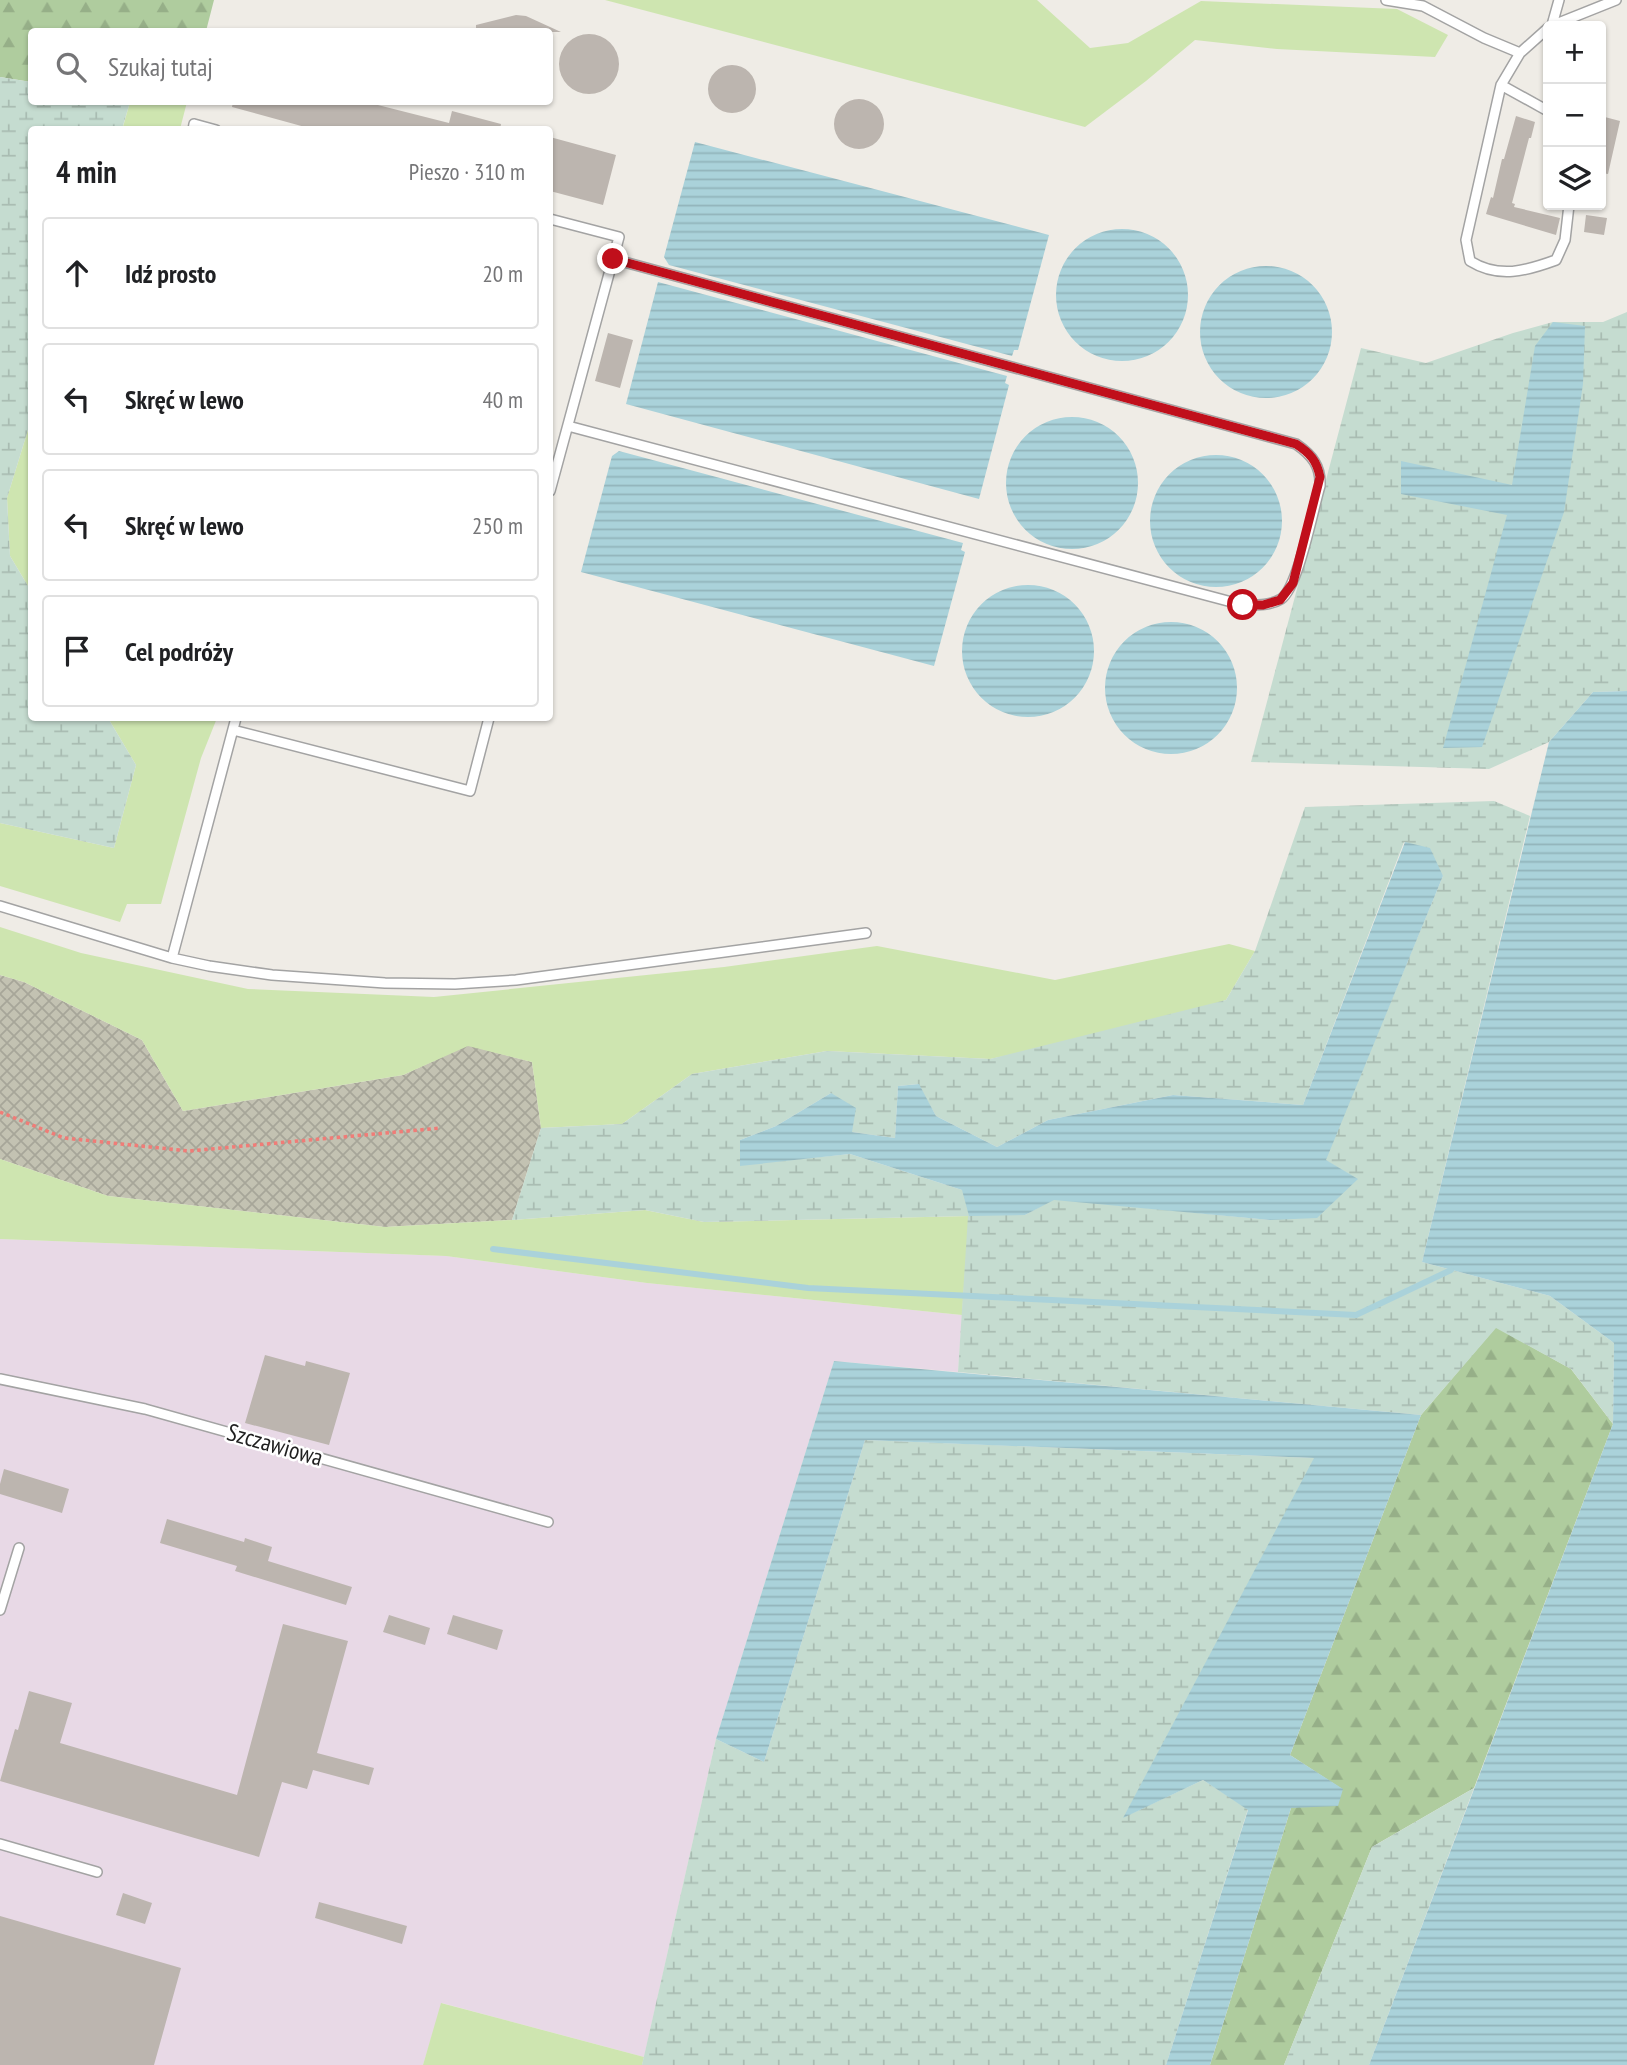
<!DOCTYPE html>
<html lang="pl">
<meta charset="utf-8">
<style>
:root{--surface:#fff;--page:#f2f2f2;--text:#202124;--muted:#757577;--line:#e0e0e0}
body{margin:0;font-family:"PT Sans Narrow",sans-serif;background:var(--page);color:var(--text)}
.controls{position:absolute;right:21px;top:21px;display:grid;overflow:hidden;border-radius:7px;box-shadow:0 2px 5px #0004}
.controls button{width:63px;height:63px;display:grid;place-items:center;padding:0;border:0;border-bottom:2px solid var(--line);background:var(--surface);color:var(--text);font:35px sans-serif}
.stop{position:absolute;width:21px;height:21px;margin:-16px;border:5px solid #c00f1b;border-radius:50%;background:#fff}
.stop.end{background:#c00f1b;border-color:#fff;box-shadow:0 2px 7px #0008}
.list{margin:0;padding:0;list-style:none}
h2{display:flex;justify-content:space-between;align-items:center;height:91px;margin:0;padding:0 28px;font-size:30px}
h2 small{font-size:23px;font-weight:400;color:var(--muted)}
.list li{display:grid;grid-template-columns:46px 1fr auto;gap:21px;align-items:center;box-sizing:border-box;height:112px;margin:0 14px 14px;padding:0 14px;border:2px solid var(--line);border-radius:7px}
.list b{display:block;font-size:26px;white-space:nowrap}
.list em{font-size:23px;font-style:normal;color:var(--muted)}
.icon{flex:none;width:38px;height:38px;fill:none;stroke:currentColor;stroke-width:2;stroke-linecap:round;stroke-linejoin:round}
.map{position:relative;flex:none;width:1627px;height:2065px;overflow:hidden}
.search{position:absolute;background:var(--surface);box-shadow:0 2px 5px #0004;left:28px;top:28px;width:525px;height:77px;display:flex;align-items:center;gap:18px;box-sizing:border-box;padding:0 24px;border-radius:7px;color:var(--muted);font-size:26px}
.panel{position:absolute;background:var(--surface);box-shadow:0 2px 5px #0004;left:28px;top:126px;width:525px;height:595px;border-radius:7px}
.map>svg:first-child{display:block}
.industrial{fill:#e8d9e6}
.construction{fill:url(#construction-cross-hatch)}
.grass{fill:#cee5b0}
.forest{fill:url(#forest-firs)}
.wetland{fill:url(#wetland-marsh);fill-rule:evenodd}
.water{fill:url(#water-rules)}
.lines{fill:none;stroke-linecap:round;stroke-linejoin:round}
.stream{stroke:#aad2da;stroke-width:6}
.building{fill:#bcb5af}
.lane-casing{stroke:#a3a3a3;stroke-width:12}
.path{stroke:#f07c77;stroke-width:3.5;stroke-dasharray:3.5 3.5;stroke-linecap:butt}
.lane{stroke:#fff;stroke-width:9}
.route{stroke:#c00f1b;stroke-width:9}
.labels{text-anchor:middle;stroke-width:5;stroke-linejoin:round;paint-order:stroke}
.street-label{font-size:24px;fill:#1f1f1f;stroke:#fff}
</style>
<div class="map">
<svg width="1627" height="2065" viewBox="0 0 1627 2065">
<defs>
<pattern id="construction-cross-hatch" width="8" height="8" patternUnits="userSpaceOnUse" patternTransform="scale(1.75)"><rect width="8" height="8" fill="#c3c2b2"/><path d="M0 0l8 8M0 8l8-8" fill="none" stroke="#a7a699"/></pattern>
<pattern id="forest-firs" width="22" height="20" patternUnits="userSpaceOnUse" patternTransform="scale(1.75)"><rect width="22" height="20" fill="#afcc9e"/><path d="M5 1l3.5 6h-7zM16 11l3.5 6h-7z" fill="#96af88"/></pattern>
<pattern id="wetland-marsh" width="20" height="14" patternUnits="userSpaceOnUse" patternTransform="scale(1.75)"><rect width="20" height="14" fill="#c5dcd0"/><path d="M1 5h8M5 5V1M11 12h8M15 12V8" fill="none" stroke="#a9bcb2"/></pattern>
<pattern id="water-rules" width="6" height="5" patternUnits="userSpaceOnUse" patternTransform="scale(1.75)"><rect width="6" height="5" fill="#aad2da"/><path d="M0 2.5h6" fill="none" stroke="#92b4bb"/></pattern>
</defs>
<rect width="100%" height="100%" fill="#efece6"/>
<path class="industrial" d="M0 1239 446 1256 647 1283 962 1315 958 1372 834 1361 716 1739 644 2057 442 2003 423 2065H0Z"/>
<path class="construction" d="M0 975 24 982 142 1040 183 1111 403 1075 468 1045 532 1062 541 1128 512 1220 385 1227 108 1196 0 1159Z"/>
<path class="grass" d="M605 0H1037L1090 48 1128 43 1201 1 1397 9 1448 35 1435 57 1277 49 1195 40 1146 81 1085 127Z
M130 102H187L180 129 122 130Z
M31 420V591L10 556 7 498Z
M108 718H217L201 758 161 904H127L120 922 0 886V823L114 848 136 765Z
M0 927 81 953 248 989 434 997 724 967 877 946 1055 980 1229 944 1255 951 1226 1000 1136 1029 990 1059 827 1051 692 1074 622 1124 541 1128 532 1062 468 1046 403 1075 183 1111 142 1040 24 982 0 975Z
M0 1159 108 1196 385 1227 512 1220 645 1210 704 1222 969 1216 962 1315 647 1283 446 1256 0 1239Z
M441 2003 644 2057 642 2065H423Z"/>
<path class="forest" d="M0 0H214L206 31 32 32 31 82 0 77Z
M1496 1327 1571 1369 1613 1424 1474 1788 1372 1847 1284 2065H1210L1291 1808 1342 1789 1290 1755 1421 1415Z"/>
<path class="wetland" d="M0 77 31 82 32 102H130L122 129 32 130 31 420 7 498 10 556 31 591 32 718H108L136 765 114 848 0 823Z
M1627 312V691L1593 692 1549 742 1489 769 1251 762 1361 348 1426 363 1513 333 1553 322H1603Z
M1494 801 1530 816 1422 1262 1550 1296 1614 1343 1613 1424 1571 1369 1496 1328 1421 1415 958 1372 968 1216 704 1222 645 1210 512 1220 541 1128 622 1124 692 1074 827 1051 990 1059 1226 1000 1255 951 1305 807ZM1404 842 1443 876 1325 1160 1357 1179 1270 1220 1054 1199 1025 1215 962 1190 850 1154 740 1165V1140L776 1126 831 1093 852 1132 895 1138 898 1086 918 1084 936 1116 997 1147 1048 1120 1173 1095 1303 1105Z
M865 1440 1315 1458 1124 1817 1203 1780 1248 1809 1166 2065H642L716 1739 764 1762Z
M1474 1788 1369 2065H1284L1372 1847Z"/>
<path class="water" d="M695 142 1049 235 1018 350H1014L1012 356 669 265 664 257Z
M1056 295a66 66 0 1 1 132 0a66 66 0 1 1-132 0Z
M1200 332a66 66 0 1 1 132 0a66 66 0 1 1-132 0Z
M658 282 1007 376 1005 383 1009 385 979 499 626 404Z
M1553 322 1585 326 1583 384 1564 512 1482 747 1443 748 1507 515 1401 494V461L1512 485 1535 346Z
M1006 483a66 66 0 1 1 132 0a66 66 0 1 1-132 0Z
M619 451 963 543 961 550 965 552 934 666 581 572 612 456Z
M1150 521a66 66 0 1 1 132 0a66 66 0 1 1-132 0Z
M962 651a66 66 0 1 1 132 0a66 66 0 1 1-132 0Z
M1105 688a66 66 0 1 1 132 0a66 66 0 1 1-132 0Z
M1627 691V2065H1369L1613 1424 1614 1343 1550 1296 1422 1262 1549 742 1593 692Z
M1405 842 1430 848 1443 876 1326 1160 1358 1179 1317 1218 1270 1220 1054 1200 1025 1215 969 1216 962 1190 850 1154 740 1166V1140L776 1126 831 1093 856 1108 852 1132 895 1138 898 1086 919 1084 936 1116 997 1147 1048 1120 1173 1095 1303 1105Z
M834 1361 1421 1415 1290 1755 1343 1789 1338 1806 1291 1808 1210 2065H1166L1248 1810 1203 1780 1123 1818 1314 1458 865 1440 764 1762 716 1739Z"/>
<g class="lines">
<path class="stream" d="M493 1249 808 1288 1356 1315 1451 1270"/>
</g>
<path class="building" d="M516 15 526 16 561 32H476V25Z
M559 64a30 30 0 1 1 60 0a30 30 0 1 1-60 0Z
M708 89a24 24 0 1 1 48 0a24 24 0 1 1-48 0Z
M834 124a25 25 0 1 1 50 0a25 25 0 1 1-50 0Z
M233 102H366L449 123 452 111 501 124 500 130H316L232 107Z
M1516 116 1535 122 1531 138H1529L1512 203 1515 204 1514 207 1560 218 1556 235 1486 214 1491 197 1493 198 1502 159H1504Z
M1601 116 1620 121 1608 174 1601 173Z
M550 137 616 155 603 205 550 191Z
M1586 215 1607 218 1604 235 1584 232Z
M608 333 633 340 620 388 595 381Z
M265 1355 305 1366 306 1361 350 1373 329 1445 245 1423Z
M4 1469 69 1489 62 1513 0 1494V1484Z
M167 1519 244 1542 245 1538 272 1547 268 1561 352 1587 346 1605 235 1571 237 1566 160 1543Z
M389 1615 430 1628 425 1645 383 1632Z
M453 1615 503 1630 497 1650 447 1634Z
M283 1624 348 1641 317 1753 374 1768 369 1785 313 1770 307 1789 282 1782 259 1857 0 1781 15 1729 18 1730 29 1691 72 1703 60 1743 237 1795Z
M123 1893 152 1903 145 1924 116 1915Z
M319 1902 407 1926 402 1944 315 1918Z
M0 1916 181 1968 154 2065H0Z"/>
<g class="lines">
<defs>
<path id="lane" d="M1386 0 1423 6 1484 38 1520 53 1548 28
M1552 25 1559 0
M1551 26 1616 0
M1520 53 1501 85 1466 240 1470 261C1499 279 1526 271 1556 260L1565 240 1569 205
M1501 85 1548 111
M193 130 194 124 216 130
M550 219 619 237 550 491
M568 426 1243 605C1255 605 1270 606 1281 599 1298 588 1313 509 1320 486 1321 466 1312 455 1296 444L613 259
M233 730 470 791 489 718
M0 906 172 958 209 966 272 975 385 983 455 984 516 980 866 933
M172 958 236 718
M0 1379 145 1409 548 1522
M0 1610 19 1548
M0 1844 97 1872"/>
</defs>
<use href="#lane" class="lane-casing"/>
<path class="path" d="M0 1112 64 1138 189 1151 441 1128"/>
<use href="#lane" class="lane"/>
</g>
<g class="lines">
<path class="route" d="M613 259 1296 444C1310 453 1317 461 1320 477L1293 583 1280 600 1263 605H1243"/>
</g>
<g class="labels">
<g class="street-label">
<text transform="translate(275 1445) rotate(16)" y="8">Szczawiowa</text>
</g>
</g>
</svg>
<div class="controls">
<button>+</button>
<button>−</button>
<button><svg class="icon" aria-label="layers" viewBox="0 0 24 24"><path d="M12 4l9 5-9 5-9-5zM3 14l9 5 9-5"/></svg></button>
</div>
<div class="stop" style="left:1243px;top:605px"></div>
<div class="stop end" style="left:613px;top:259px"></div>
<div class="search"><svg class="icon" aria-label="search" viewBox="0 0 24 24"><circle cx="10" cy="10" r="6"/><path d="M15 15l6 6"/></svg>Szukaj tutaj</div>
<section class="panel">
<h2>4 min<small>Pieszo · 310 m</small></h2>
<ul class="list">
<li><svg class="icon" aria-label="ahead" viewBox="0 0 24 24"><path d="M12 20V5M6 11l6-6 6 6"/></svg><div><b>Idź prosto</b></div><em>20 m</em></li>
<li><svg class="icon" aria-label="left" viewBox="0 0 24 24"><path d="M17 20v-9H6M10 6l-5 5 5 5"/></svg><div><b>Skręć w lewo</b></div><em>40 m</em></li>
<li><svg class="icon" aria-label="left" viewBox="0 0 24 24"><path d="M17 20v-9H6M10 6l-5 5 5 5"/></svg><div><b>Skręć w lewo</b></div><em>250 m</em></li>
<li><svg class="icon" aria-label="arrive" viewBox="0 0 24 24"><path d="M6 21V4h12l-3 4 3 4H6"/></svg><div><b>Cel podróży</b></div></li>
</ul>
</section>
</div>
